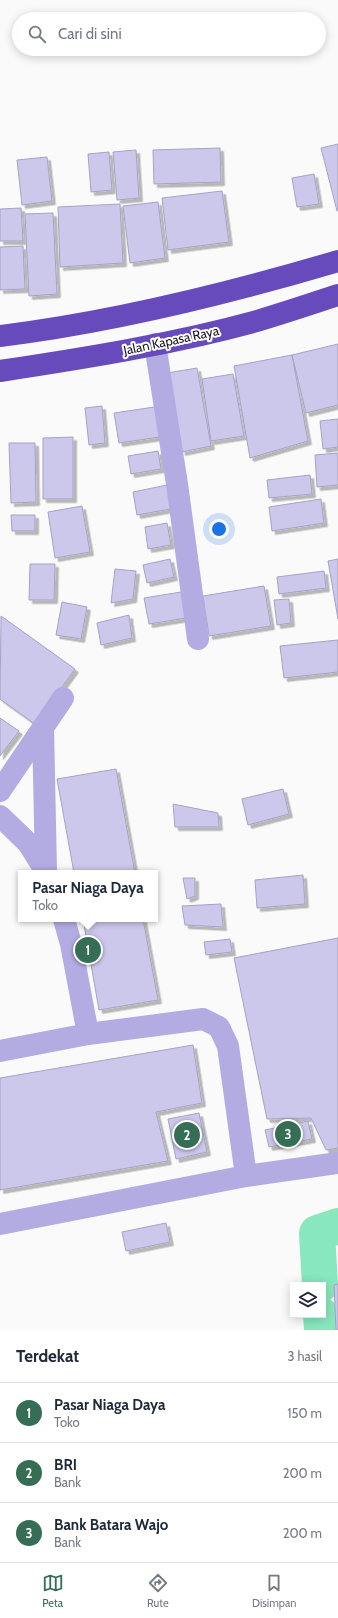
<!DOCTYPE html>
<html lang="id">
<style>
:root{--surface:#fff;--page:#f2f2f3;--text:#1f2937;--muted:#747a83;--line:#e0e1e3;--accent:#356d55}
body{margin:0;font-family:Cabin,sans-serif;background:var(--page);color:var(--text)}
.controls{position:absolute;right:12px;bottom:12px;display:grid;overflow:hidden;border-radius:0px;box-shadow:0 2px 10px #0003}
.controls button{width:36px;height:36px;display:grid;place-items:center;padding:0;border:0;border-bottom:1px solid var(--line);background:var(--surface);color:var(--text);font:20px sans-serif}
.you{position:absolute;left:219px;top:529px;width:14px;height:14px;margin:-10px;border:3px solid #fff;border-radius:50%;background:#1a73e8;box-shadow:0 0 0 6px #1a73e833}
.badge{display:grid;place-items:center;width:26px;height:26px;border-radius:50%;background:var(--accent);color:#fff;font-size:13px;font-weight:700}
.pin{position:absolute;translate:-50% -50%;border:2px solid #fff;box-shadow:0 1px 4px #0006}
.popup{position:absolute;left:18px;top:870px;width:140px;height:52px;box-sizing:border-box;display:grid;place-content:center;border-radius:0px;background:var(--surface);filter:drop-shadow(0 1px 3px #0005);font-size:13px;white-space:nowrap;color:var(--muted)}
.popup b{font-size:15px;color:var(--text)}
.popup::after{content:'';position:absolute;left:50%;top:100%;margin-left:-8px;border:8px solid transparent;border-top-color:var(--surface)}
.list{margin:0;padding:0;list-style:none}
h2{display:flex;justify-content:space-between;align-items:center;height:52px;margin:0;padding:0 16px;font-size:17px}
h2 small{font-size:13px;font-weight:400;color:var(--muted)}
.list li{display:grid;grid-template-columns:26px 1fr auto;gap:12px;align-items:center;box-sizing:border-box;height:60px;padding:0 16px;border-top:1px solid var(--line)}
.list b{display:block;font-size:15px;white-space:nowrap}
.list p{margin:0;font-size:13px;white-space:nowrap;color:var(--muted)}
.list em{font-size:13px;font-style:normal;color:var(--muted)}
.icon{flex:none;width:22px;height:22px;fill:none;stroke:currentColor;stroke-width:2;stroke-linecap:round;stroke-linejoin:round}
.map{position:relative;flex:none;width:338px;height:1330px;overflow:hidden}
.search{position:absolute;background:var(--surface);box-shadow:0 2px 10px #0003;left:12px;right:12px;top:12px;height:44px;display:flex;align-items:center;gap:10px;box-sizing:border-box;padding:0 14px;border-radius:22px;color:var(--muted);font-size:15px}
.sheet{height:232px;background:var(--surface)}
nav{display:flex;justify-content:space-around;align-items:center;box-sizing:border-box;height:56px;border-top:1px solid var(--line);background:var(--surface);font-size:11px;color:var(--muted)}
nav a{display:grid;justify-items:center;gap:2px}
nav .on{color:var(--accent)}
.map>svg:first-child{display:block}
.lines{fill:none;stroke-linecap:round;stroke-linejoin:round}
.river{stroke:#88e7bd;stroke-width:36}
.building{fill:#ccc8eb;stroke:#a6a2c3;filter:url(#shadow)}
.minor{stroke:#b3ace2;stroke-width:22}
.highway{stroke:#674bbc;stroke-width:22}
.labels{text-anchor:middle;stroke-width:4;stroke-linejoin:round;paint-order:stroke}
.street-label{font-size:13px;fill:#171521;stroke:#fff}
</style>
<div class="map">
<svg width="338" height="1330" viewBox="0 0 338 1330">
<defs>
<filter id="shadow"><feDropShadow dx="3.5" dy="3.5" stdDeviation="0" flood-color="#0004"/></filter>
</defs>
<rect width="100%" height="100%" fill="#fafafa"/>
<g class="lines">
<path class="river" d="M320 1285 317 1233 338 1226
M321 1315 322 1330"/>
</g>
<path class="building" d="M338 144V211H337L321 148Z
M220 148 221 182 154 184 153 150Z
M136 150 139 198 117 200 113 152Z
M109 152 112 190 91 192 88 154Z
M47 157 52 201 22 205 17 160Z
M314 174 319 204 297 207 292 178Z
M222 191 229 242 168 250 162 198Z
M158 202 165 258 130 263 123 206Z
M120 204 123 263 60 267 58 207Z
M21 208 23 241H0V209Z
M53 213 57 294 29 296 25 214Z
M23 246 25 289 0 290V247Z
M338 344V405L306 413 292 355Z
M292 355 308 441 250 458 234 366Z
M197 368 211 446 182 452 167 373Z
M233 374 244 436 211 441 202 379Z
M102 406 105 443 89 445 85 408Z
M161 406 166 436 119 443 114 413Z
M338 419V447L323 449 320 421Z
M73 437V499H43V438Z
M9 443H35L36 502 11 503Z
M158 451 161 469 131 474 128 456Z
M338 453V485L317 487 315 455Z
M310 475 312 494 269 498 267 480Z
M172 484 176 508 137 515 133 492Z
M321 499 324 523 272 531 269 507Z
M82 506 90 552 55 558 48 512Z
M11 515H35V531H12Z
M167 523 171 545 148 549 145 527Z
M170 559 174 577 147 583 143 565Z
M338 559V619L328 561Z
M30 564H55L54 600H29Z
M115 569 136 571 133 599 111 603Z
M324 571 326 588 279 594 277 577Z
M264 586 271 626 209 636 203 596Z
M181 592 186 618 149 624 144 598Z
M289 599 291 623 277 625 274 600Z
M62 602 87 607 81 639 56 635Z
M129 615 132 638 101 645 97 623Z
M1 616 75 669 35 724 0 699Z
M338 640V672L284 678 280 646Z
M0 718 19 731 0 756Z
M116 769 135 873H74L57 779Z
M283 789 289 814 248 825 242 799Z
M173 804 218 813 219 827H175Z
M303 875 305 904 257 908 255 880Z
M183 878H195V896L187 899Z
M221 904 223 927 185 925 182 906Z
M83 919H143L158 1000 99 1010Z
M338 938V1148L326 1150 311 1118 267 1119 234 958Z
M230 939 232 952 206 955 204 942Z
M193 1045 202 1103 156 1112 168 1161 0 1190V1078Z
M199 1113 207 1152 176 1159 168 1119Z
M308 1121 312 1139 269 1147 265 1130Z
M166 1223 170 1242 126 1251 122 1232Z
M338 1284V1330H336L334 1285Z"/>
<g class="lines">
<path class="minor" d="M155 344 177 484 198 639
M43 727 46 871
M0 791 63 698
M0 816 28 843 46 872
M64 919 71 944 88 1034
M0 1051 88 1034 203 1019 219 1027 228 1046 246 1176
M0 1224 246 1176 338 1163"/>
<path class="highway" d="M0 336C115 322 227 294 338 261
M0 371C86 358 173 344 257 321 284 313 311 304 338 295"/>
</g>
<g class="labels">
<g class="street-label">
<text transform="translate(171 340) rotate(-12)" y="5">Jalan Kapasa Raya</text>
</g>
</g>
</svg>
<div class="controls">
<button><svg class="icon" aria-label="layers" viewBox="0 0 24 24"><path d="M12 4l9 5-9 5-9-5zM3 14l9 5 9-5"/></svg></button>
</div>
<div class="you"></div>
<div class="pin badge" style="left:88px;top:950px">1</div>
<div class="popup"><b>Pasar Niaga Daya</b>Toko</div>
<div class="pin badge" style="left:187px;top:1135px">2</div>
<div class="pin badge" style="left:288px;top:1134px">3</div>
<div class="search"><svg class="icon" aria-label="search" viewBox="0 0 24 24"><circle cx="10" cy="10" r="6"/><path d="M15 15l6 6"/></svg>Cari di sini</div>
</div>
<section class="sheet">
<h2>Terdekat<small>3 hasil</small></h2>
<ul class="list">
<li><span class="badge">1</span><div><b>Pasar Niaga Daya</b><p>Toko</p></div><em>150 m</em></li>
<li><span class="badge">2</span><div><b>BRI</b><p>Bank</p></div><em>200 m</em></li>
<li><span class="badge">3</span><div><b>Bank Batara Wajo</b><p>Bank</p></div><em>200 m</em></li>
</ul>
</section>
<nav>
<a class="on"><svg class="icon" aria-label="map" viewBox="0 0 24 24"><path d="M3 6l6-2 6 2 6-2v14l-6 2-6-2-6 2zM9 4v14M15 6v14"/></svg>Peta</a>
<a><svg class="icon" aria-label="directions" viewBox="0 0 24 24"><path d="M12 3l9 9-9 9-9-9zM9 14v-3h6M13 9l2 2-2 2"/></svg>Rute</a>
<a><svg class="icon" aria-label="saved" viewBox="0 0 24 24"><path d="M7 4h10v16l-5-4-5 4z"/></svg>Disimpan</a>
</nav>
